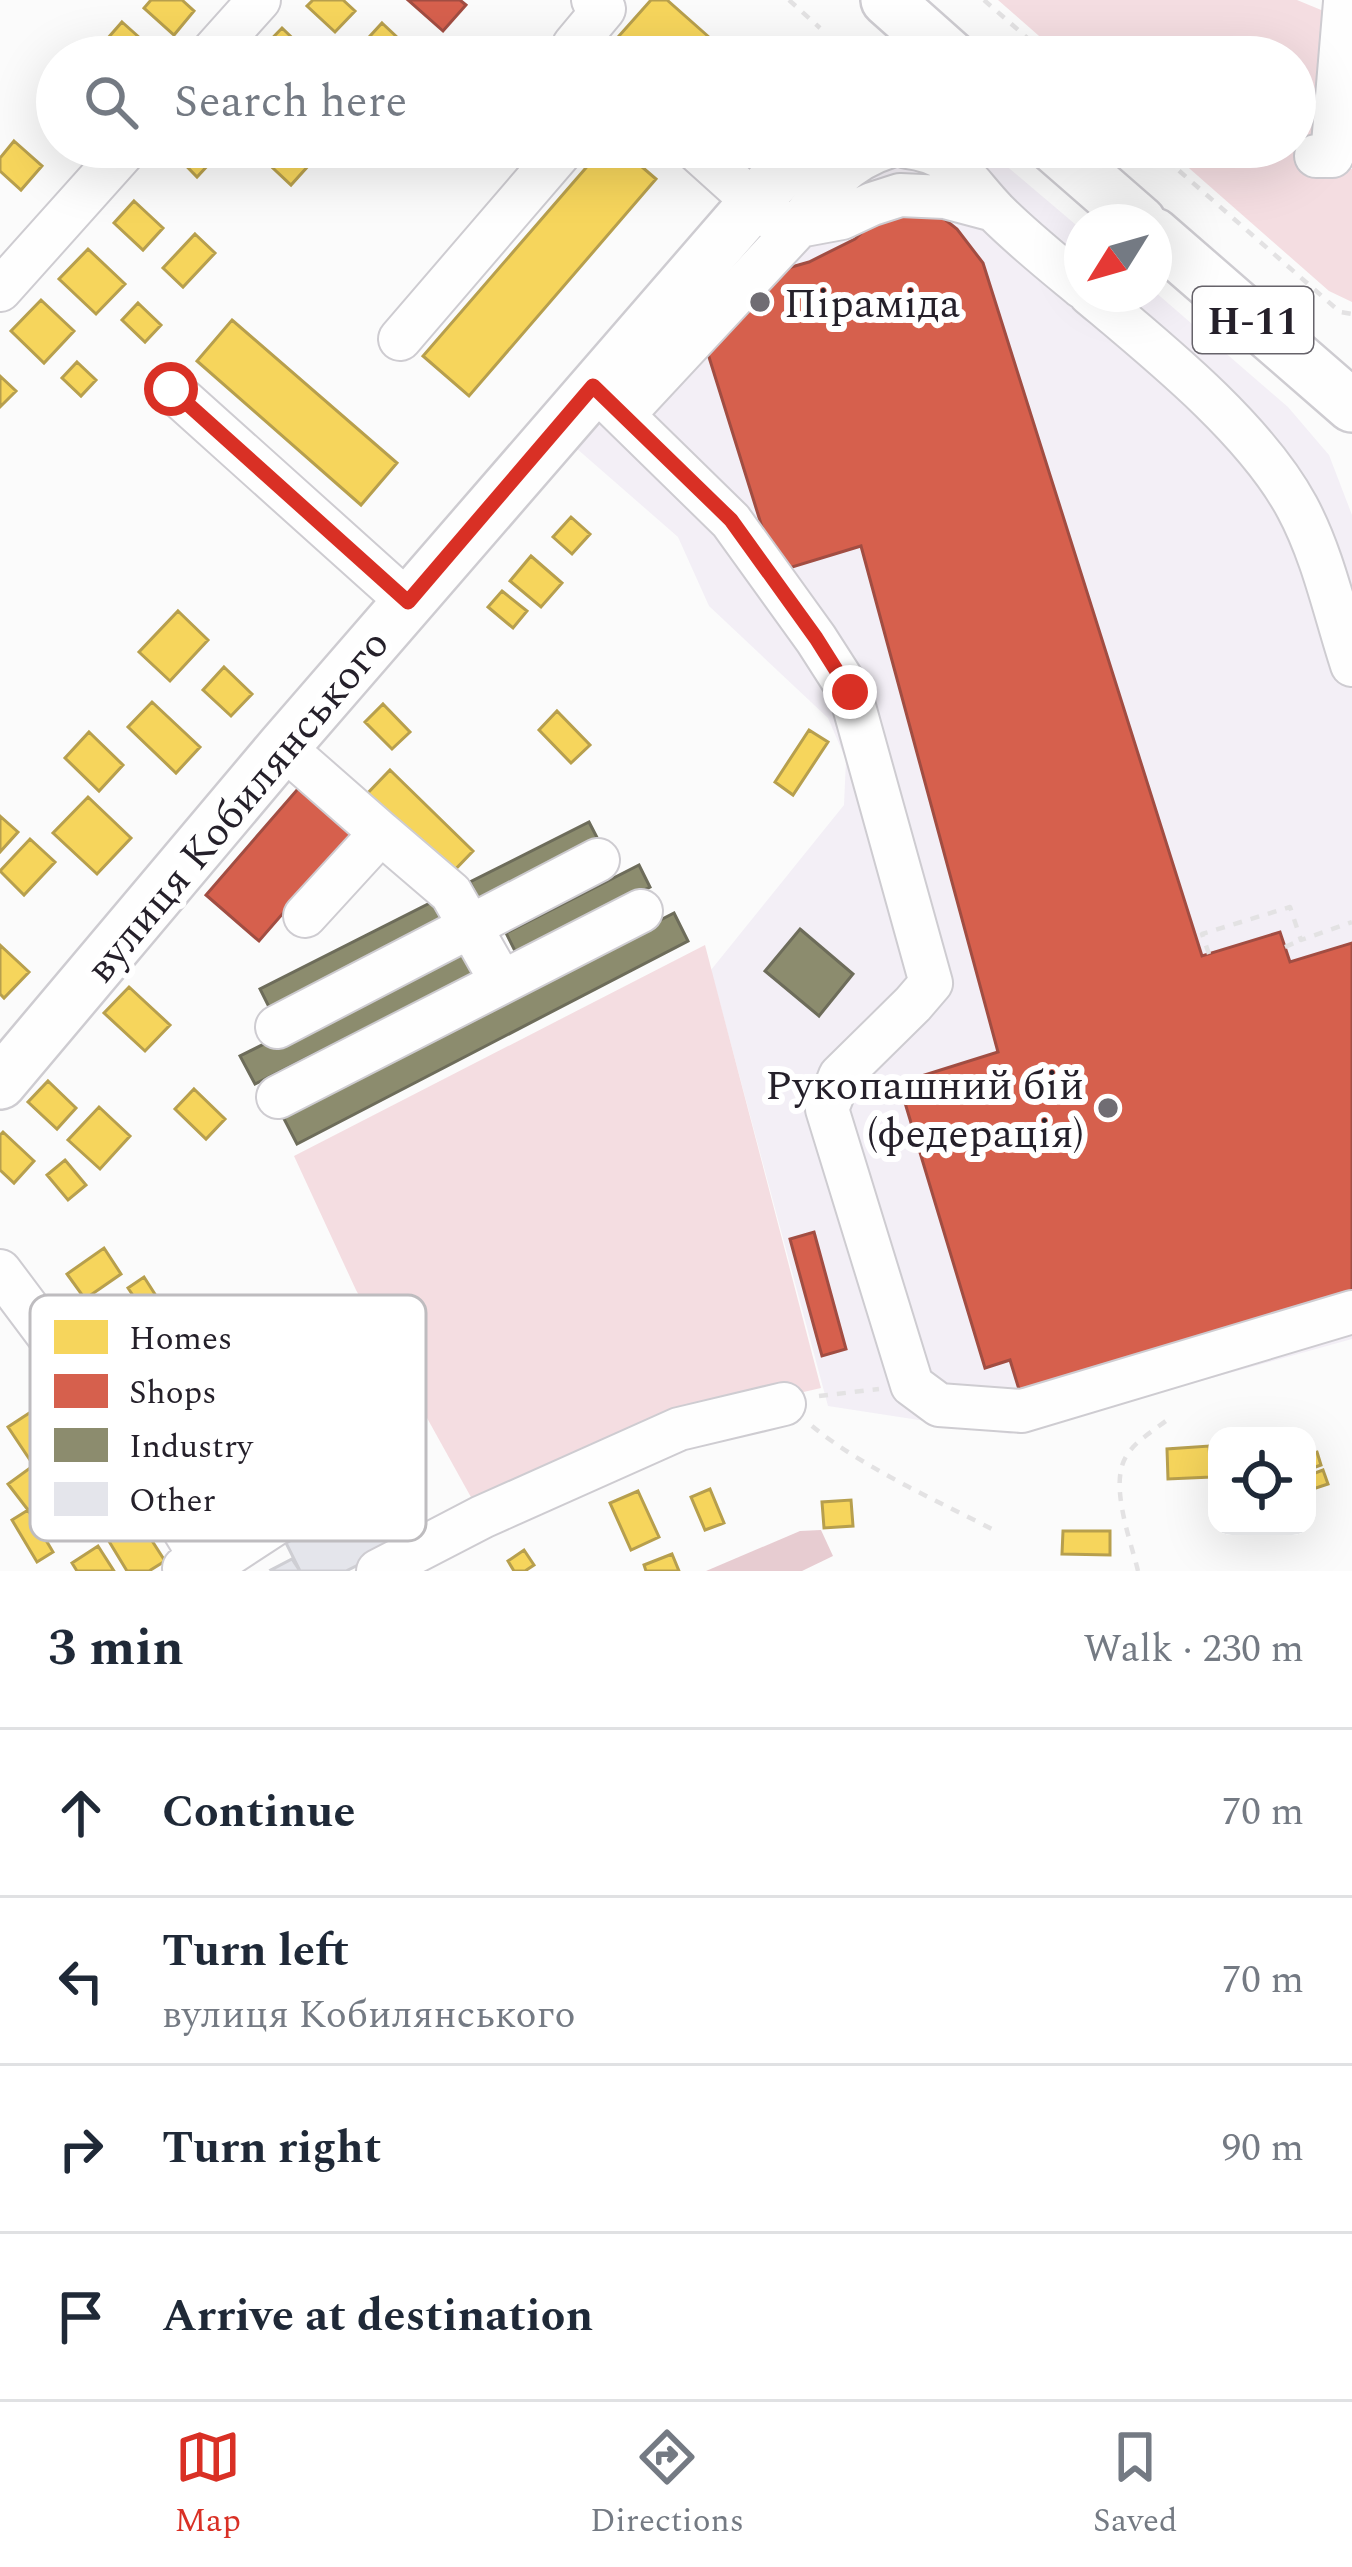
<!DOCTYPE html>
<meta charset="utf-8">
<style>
:root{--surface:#fff;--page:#f6f6f7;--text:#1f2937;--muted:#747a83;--line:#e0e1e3;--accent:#d93025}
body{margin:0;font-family:Spectral,serif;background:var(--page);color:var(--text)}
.controls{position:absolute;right:36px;bottom:36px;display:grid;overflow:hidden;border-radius:24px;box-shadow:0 12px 48px #0002}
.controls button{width:108px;height:108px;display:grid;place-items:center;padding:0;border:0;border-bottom:3px solid var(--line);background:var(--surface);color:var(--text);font:60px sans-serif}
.compass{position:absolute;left:1064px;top:204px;width:108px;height:108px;border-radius:50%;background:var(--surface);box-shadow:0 12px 48px #0002;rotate:233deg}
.stop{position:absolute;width:36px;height:36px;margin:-27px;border:9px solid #d93025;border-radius:50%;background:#fff}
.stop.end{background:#d93025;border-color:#fff;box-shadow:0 3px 12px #0008}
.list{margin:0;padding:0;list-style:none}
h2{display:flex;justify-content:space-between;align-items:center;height:156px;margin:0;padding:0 48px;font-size:51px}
h2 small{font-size:39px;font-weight:400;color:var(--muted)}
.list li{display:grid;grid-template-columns:78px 1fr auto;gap:36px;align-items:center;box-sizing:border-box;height:168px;padding:0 48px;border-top:3px solid var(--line)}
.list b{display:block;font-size:45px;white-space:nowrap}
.list p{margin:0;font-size:39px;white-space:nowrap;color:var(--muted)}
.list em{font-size:39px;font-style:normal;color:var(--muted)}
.icon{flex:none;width:66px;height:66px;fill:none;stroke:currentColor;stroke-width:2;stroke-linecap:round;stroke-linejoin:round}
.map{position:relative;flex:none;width:1352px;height:1571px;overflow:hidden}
.search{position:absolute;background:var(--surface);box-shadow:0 12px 48px #0002;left:36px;right:36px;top:36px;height:132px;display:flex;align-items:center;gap:30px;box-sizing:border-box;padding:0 42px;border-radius:66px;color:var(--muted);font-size:45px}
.sheet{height:828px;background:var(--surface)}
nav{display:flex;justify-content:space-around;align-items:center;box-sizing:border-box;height:168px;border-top:3px solid var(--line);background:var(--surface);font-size:33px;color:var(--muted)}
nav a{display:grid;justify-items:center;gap:6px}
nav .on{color:var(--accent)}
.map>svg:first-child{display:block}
.built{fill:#f3eff6}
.green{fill:#f4dde1}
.forest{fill:#e7ccd1}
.homes{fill:#f6d55c;stroke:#b79f4d;stroke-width:3}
.shops{fill:#d6604d;stroke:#a14d42;stroke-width:3}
.industry{fill:#8c8c6e;stroke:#6d6c5a;stroke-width:3}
.building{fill:#e4e5eb;stroke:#ceced3;stroke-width:3}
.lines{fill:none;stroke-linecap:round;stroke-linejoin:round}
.minor-casing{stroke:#ceccd1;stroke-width:46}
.major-casing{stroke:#ceccd1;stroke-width:56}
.path{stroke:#e3e2e3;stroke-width:4.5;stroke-dasharray:9 9;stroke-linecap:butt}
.minor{stroke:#fefefe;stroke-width:42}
.major{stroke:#fefefe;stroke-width:51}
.route{stroke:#d93025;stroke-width:15}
.poi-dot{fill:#706d73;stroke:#fff;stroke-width:4.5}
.labels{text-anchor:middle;stroke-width:12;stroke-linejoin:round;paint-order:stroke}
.shield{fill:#fff;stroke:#66636a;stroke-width:3}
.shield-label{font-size:39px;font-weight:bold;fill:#25202a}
.poi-label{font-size:42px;fill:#25202a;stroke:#fff;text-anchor:start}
.street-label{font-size:42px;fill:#25202a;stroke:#fff}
.key{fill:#fff;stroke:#bebcbf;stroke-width:3}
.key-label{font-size:33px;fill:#25202a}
</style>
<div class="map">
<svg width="1352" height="1571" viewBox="0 0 1352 1571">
<rect width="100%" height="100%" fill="#fbfbfb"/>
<path class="built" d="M825 147H984L1082 230V294H1154V291L1288 407 1329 455 1352 515V1339L1010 1434 828 1406 711 970 844 805 846 760 828 718 709 606 678 537 568 441Z"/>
<path class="green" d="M998 0H1297L1326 12 1331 20 1309 167 1352 169V302L1329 291 1165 147H1295V57H1063Z
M705 945 821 1388 673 1422 477 1508 356 1290 294 1156Z"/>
<path class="forest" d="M821 1530 833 1556 802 1571H706L800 1531Z"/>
<path class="homes" d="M151 0H182L194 11 174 35 144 8Z
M313 0H343L355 11 335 32 307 6Z
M651 0H667L710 38 693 57H623L610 46Z
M122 22 150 47 141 57H112L100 47Z
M382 23 399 39 382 57H370L360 47Z
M282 28 312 57H254Z
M57 95V124L43 111Z
M14 141 42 166 21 190 0 171V158Z
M168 147H219L222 150 197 177Z
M266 147H290L309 165 291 185 259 155Z
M604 147H619L656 179 469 396 423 356Z
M134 201 163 228 143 250 114 223Z
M195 234 215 253 183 287 163 268Z
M88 249 125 284 96 314 59 279Z
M41 300 74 331 44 363 11 331Z
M138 303 161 325 145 342 122 320Z
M232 320 397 463 361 505 197 361Z
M77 362 96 380 81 396 62 378Z
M0 376 16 391 0 407Z
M571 517 590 534 572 554 553 537Z
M531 556 562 583 541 607 510 581Z
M502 591 527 611 513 628 488 607Z
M178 611 208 640 170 681 139 652Z
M224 667 252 694 231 716 203 690Z
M152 702 200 747 176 773 128 727Z
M383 704 410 732 392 749 365 722Z
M557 711 590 745 571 763 539 730Z
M809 730 828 742 793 795 775 782Z
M89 732 123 765 99 791 65 758Z
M390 770 473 851 446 879 363 798Z
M88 797 131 838 97 874 53 833Z
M0 816 18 832 0 852Z
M30 839 55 862 24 895 0 871Z
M0 945 29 972 4 998 0 994Z
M129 987 170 1025 145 1051 104 1013Z
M48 1081 76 1108 57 1129 28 1102Z
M194 1089 225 1119 206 1139 175 1109Z
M99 1107 130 1136 100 1169 68 1140Z
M3 1132 34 1161 14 1183 0 1170V1135Z
M65 1160 86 1185 68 1200 47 1175Z
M104 1248 121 1274 85 1299 67 1274Z
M144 1277 160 1302 144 1312 128 1288Z
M46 1402 68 1435 30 1460 8 1427Z
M169 1421 241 1528 219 1543 147 1435Z
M1209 1446 1211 1477 1168 1479 1167 1449Z
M1317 1452 1321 1465 1307 1470V1455Z
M30 1468 49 1495 28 1510 8 1484Z
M1323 1470 1328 1484 1307 1491V1476Z
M710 1489 724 1523 705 1530 691 1497Z
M638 1491 659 1537 631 1550 610 1503Z
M851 1500 853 1526 824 1528 822 1502Z
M28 1510 53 1552 37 1562 12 1520Z
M138 1519 165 1561 149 1571H127L107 1538Z
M1063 1531H1110V1555L1062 1554Z
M98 1546 114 1571H77L72 1563Z
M524 1550 534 1565 525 1571H514L508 1561Z
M672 1554 679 1571H646L644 1565Z"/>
<path class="shops" d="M408 0H460L466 5 443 31Z
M938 214 957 229 983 263 1202 956 1280 932 1290 962 1352 943V1297L1021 1396 1010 1360 985 1368 899 1083 998 1052 861 546 776 572 704 341 760 276 809 262 855 239 880 215Z
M303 783 356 829 259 941 206 895Z
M814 1232 846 1349 822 1356 790 1239Z"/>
<path class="industry" d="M589 822 602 847 483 908 470 882Z
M639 865 650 887 517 955 506 933Z
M432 902 445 927 273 1015 260 989Z
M674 913 688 941 297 1144 282 1115Z
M800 929 853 974 819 1016 765 971Z
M465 943 479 971 255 1084 240 1056Z"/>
<path class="building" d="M380 1495 404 1542 346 1571H300L286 1543Z
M292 1559 300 1571H272L271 1570Z"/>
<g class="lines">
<defs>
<path id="minor" d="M208 57 259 0
M588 57 574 45 604 9 593 0
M693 147 774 220 799 226C821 190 846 160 888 147
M907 147C956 153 965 180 996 212 1023 239 1053 263 1082 287
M1316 156H1332L1345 2
M0 290 128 147
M1090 294C1158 351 1255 429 1297 507 1323 555 1335 613 1352 665
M400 339 565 147
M593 386 731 521 816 639 850 692 931 983 913 1004 840 1076 827 1109 912 1385 939 1405 1022 1411 1352 1312
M171 389 408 602
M623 415 799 226 842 218 872 204 900 195 945 197 994 210
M283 747 381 833 305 916
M381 833 451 893 501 981
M277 1027 598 860
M278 1097 641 911
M0 1271 140 1458 209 1571
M184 1568 204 1560H220L370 1462 305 1357
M378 1571 482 1517 679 1429 784 1404"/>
<path id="major" d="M887 0 951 57
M1054 147 1140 222
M1154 234 1352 406
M0 1083 283 747 803 147"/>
</defs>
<use href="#minor" class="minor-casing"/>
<use href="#major" class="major-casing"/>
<path class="path" d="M789 0 820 28
M984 0 1049 57
M1152 147 1340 312 1352 314
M1285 947 1301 940
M1209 954 1202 934 1290 907 1301 940 1352 922
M819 1396 879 1389
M812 1426C862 1467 935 1500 994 1530
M1138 1571C1131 1541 1108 1483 1127 1455 1136 1440 1158 1428 1172 1416"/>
<use href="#minor" class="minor"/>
<use href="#major" class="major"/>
</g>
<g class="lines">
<path class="route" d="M171 389 408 602 593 386 731 520 816 638 850 692"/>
</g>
<g class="poi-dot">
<circle cx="760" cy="302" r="12"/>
<circle cx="1108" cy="1108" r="12"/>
</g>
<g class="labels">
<rect class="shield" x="1193" y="287" width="120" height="66" rx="9"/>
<g class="shield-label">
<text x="1253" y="334">Н-11</text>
</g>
<g class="poi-label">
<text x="784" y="317">Піраміда</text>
<text x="1084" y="1099" text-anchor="end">Рукопашний бій<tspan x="1084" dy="48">(федерація)</tspan></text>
</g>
<g class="street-label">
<text transform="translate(236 805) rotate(-50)" y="15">вулиця Кобилянського</text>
</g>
</g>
<rect x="30" y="1295" width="396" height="246" rx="18" class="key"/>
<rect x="54" y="1320" width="54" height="34" fill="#f6d55c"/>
<rect x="54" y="1374" width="54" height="34" fill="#d6604d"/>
<rect x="54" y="1428" width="54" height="34" fill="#8c8c6e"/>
<rect x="54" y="1482" width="54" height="34" fill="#e4e5eb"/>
<g class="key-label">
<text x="129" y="1349">Homes</text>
<text x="129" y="1403">Shops</text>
<text x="129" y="1457">Industry</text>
<text x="129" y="1511">Other</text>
</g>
</svg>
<div class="controls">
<button><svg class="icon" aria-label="locate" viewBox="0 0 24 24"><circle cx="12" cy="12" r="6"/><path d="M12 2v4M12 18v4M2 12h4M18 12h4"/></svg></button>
</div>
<svg class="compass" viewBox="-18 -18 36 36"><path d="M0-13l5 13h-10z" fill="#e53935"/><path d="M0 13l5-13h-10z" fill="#747a83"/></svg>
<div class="stop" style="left:171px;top:389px"></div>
<div class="stop end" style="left:850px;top:692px"></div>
<div class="search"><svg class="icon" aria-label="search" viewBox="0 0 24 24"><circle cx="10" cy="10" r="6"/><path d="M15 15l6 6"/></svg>Search here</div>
</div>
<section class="sheet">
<h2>3 min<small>Walk · 230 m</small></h2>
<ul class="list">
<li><svg class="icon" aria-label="ahead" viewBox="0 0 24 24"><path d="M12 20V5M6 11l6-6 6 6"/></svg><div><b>Continue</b></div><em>70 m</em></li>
<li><svg class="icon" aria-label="left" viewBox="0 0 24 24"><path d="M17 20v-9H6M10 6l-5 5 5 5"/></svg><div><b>Turn left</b><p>вулиця Кобилянського</p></div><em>70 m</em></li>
<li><svg class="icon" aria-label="right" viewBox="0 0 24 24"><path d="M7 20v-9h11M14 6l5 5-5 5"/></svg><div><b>Turn right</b></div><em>90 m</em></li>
<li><svg class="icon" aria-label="arrive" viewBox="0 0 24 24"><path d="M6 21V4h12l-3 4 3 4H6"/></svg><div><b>Arrive at destination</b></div></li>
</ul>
</section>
<nav>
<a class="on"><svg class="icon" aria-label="map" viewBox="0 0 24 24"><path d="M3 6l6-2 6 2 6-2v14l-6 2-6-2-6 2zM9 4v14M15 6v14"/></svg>Map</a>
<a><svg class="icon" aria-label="directions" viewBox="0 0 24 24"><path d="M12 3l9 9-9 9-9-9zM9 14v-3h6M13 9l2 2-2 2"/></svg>Directions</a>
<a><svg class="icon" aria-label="saved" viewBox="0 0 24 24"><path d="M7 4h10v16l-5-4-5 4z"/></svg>Saved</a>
</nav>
